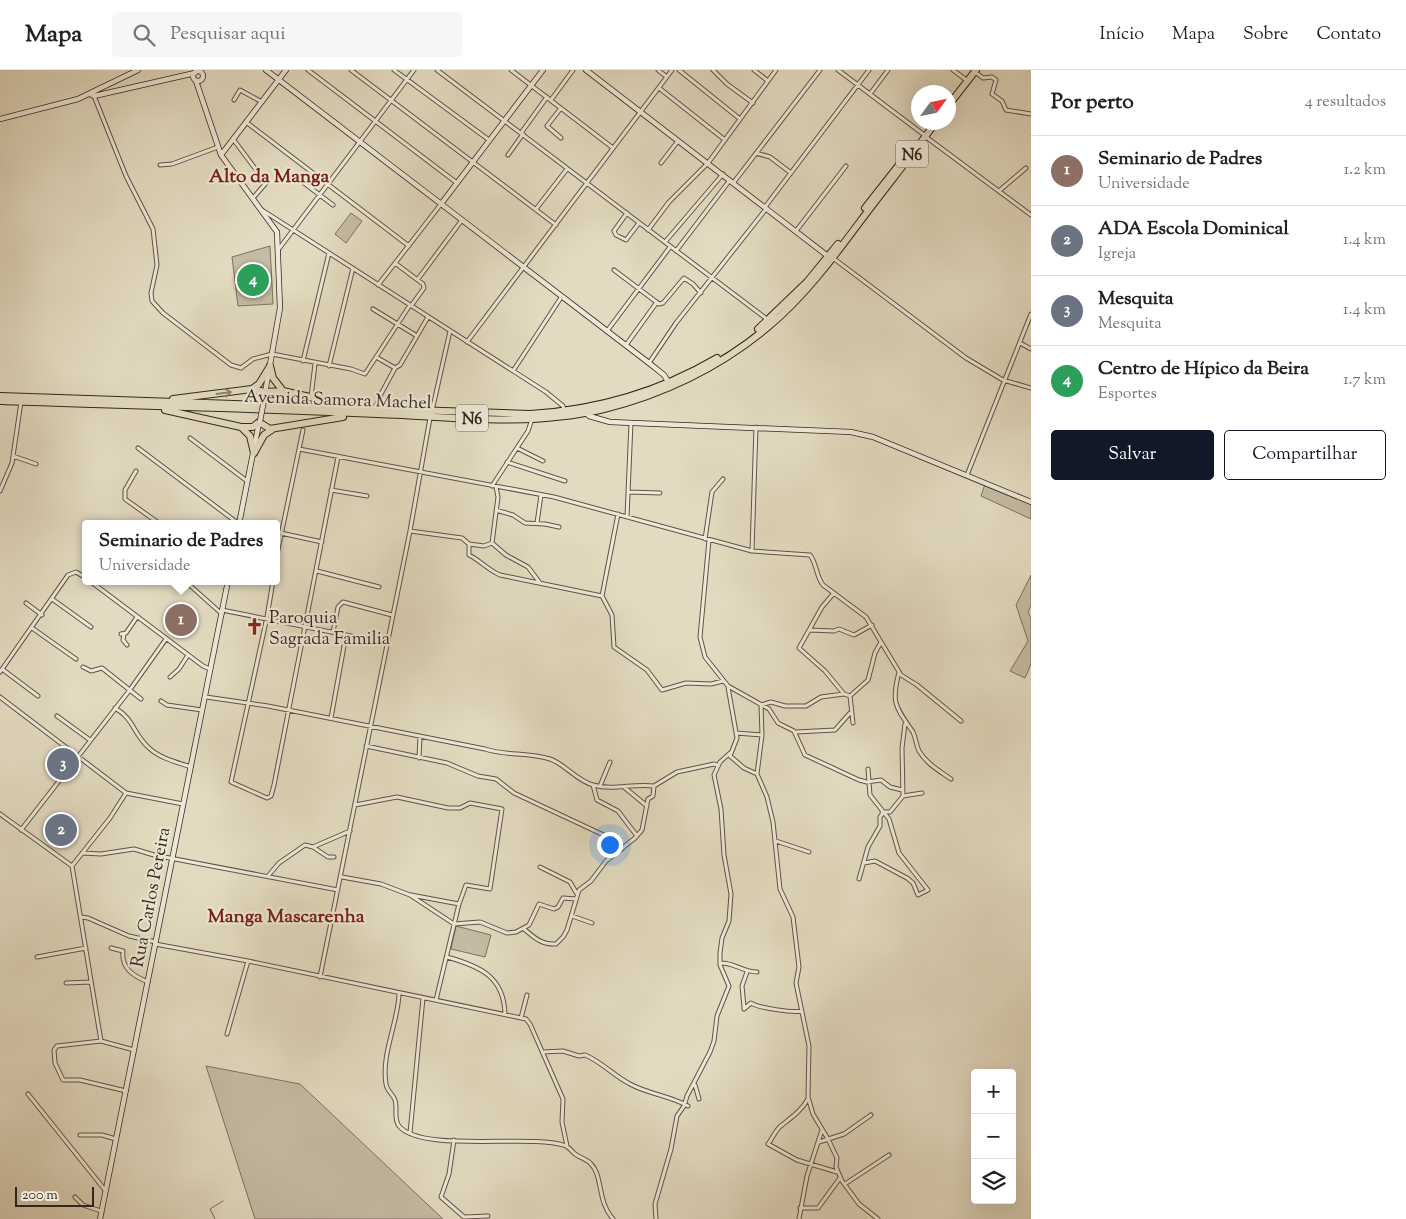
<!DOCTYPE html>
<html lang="pt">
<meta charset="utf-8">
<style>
:root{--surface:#fff;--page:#f6f6f6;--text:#222;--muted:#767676;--line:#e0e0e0;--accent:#111827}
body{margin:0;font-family:"Sorts Mill Goudy",serif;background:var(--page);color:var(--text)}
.controls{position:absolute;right:15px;bottom:15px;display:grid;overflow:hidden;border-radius:5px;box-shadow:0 5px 20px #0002}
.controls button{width:45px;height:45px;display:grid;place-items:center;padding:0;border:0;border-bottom:1px solid var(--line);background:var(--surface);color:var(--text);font:25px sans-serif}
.compass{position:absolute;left:911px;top:15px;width:45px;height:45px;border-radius:50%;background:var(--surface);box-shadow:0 5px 20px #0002;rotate:57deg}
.scale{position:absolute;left:15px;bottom:12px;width:79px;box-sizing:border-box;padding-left:5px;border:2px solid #33261e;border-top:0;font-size:14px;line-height:18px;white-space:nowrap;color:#33261e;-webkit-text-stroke:4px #ede8d7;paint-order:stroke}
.you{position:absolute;left:609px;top:774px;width:18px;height:18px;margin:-12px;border:4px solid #fff;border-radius:50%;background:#1a73e8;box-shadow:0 0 0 8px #1a73e833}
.badge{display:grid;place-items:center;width:32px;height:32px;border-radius:50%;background:var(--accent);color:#fff;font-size:16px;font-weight:700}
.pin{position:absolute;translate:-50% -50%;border:2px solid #fff;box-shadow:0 1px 5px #0006}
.popup{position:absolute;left:82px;top:450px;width:198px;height:65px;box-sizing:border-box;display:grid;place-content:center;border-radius:5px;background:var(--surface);filter:drop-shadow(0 1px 4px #0005);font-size:16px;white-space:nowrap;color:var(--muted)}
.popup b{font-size:19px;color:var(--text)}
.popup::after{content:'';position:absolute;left:50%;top:100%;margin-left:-10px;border:10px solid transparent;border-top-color:var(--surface)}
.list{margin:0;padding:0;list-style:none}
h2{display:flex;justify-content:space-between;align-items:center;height:65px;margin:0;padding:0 20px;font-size:21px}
h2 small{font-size:16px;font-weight:400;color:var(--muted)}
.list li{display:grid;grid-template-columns:32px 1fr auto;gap:15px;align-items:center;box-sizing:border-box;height:70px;padding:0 20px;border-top:1px solid var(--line)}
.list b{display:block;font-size:19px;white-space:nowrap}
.list p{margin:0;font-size:16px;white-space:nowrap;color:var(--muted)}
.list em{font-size:16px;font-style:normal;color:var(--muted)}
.actions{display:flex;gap:10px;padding:15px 20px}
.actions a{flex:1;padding:11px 0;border:1px solid var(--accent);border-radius:5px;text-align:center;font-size:18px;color:var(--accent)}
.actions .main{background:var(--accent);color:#fff}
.icon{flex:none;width:28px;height:28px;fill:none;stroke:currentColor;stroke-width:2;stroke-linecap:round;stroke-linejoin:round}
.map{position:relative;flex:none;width:1031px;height:1149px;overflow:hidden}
header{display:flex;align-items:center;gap:30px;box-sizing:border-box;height:70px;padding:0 25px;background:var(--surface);border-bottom:1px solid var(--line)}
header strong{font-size:24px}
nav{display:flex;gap:28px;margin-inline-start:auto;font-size:18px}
.search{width:350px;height:45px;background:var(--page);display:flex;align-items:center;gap:12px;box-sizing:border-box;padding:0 18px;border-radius:5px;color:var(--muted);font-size:19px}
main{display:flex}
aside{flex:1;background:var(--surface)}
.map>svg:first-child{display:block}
.green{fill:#c5bca5;stroke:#7c7162}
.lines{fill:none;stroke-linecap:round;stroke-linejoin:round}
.stream{stroke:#796d5f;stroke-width:1}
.street-casing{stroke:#5f5347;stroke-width:5}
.secondary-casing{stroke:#33261e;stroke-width:6}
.highway-casing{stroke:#33261e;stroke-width:8}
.street{stroke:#ede8d7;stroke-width:3}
.secondary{stroke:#ede8d7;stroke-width:4.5}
.highway{stroke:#e3dbc1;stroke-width:6}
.secondary-bridge-casing{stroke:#33261e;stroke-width:6;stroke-linecap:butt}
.secondary-bridge{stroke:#ede8d7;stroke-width:4.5}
.oneway{stroke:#8b8070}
.labels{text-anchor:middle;stroke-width:4.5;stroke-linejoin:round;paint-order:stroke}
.shield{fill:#ede8d7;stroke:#6b6056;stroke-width:1}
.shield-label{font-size:16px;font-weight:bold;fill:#33261e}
.street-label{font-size:18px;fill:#33261e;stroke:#ede8d7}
.poi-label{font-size:18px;fill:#33261e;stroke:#ede8d7;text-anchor:start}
.neighbourhood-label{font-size:19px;font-weight:bold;fill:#7a1f14;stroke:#ede8d7}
</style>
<header>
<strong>Mapa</strong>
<div class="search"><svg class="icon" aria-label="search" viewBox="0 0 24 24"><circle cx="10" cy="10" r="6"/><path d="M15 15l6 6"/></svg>Pesquisar aqui</div>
<nav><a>Início</a><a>Mapa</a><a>Sobre</a><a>Contato</a></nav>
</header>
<main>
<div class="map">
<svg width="1031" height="1149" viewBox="0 0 1031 1149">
<rect width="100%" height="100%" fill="#e3dbc1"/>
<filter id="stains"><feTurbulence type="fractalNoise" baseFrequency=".004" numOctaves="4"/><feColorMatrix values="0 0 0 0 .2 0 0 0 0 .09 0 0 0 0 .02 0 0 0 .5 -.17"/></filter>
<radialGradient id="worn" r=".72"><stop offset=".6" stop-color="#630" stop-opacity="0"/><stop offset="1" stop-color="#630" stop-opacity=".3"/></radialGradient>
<path class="green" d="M351 143 362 151 346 173 335 164Z
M270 176 273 234 238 236 232 187Z
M985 414 1031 433V449L981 426Z
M1031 505V535L1028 542 1031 548V594L1025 608 1010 601 1028 571 1016 535Z
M456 856 491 865 485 887 451 879Z
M206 996 300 1014 443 1149H255Z"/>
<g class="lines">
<path class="stream" d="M215 1149 210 1139 223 1131"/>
<defs>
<path id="street" d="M308 0 457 113
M351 0 556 155
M394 0 489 70
M437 0 768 250
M511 0 613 78
M658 0 667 7
M679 0 740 49
M713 0 727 14 753 33
M754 0 768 11
M838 0 923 64
M953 0 965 9
M975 2 983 8 992 7 996 10 992 24 1002 31 1006 40 1031 44
M659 18 725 70
M870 24 888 0
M94 26 126 106 153 159 157 195 151 223 152 231 163 243 231 295 241 298 253 289 272 284 351 299 365 304 410 235
M234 30 240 20 262 32
M551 30 573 0
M561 38 547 56 561 68
M246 52 409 176
M521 63 547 27
M926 67 1031 145
M233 69 266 113 253 128
M756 83 770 87 791 103
M508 85 523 64
M661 93 678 71
M160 95 172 94 218 77
M300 110 333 135
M734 112 820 0
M999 121 1026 98
M765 137 869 0
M536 139 567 99
M262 140 546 322 563 336 564 340
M627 143 614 161 616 165 626 170 639 153
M648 160 669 132 708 93 776 0
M796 161 846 96
M665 172 723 104
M278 180 414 0
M676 181 730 110
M833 188 966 288 1003 310 1031 318
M395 193 423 214 424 218 411 236
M614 200 659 234 663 233 684 208 693 214 701 223
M418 209 462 150
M378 215 441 134
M373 239 417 266 428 247
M607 261 670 177
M467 272 672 0
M1020 273 1031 279
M626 275 657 232
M303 291 329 183
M649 293 676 253 766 139
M329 296 353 198
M395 298 400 295 417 266
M513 301 562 226
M311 327 315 294
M375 339 381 324 395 298 376 287
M432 341 450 261
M190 368 247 411
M138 378 239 454
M517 378 543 391
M299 379 554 427 752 481 810 485C817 494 816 506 823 515L866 547 901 605 917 615 961 651
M13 386 36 394
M507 392 565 411
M136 401 125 420V429L160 454
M967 405 1031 244
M492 416 528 361 532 349
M496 417 498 427 492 473 506 485 528 497 540 513
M331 420 367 426
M0 421 12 393 21 332
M629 422 660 423
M496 440 513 445 525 453 545 454 559 457
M618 444 602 526 612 545 614 577 647 600 662 620 686 613 711 614 723 611
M627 447 631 353
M537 453 541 425
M410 461 462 468 469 474 484 476 492 473
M276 462 322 472
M705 469 712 422 723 409
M709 470 700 567 705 587 728 616 769 639 778 653 794 661 805 685 859 710 867 712 881 710 890 717 902 720
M469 474V485C481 491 488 500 500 505L602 526
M752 481 756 357
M276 489 303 360
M317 501 379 517
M90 511 203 596 210 599
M185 511 222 544
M273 511 267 547 231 712 267 728 271 726 274 715 338 387
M834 523 822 537 799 578 825 601 844 624 850 626
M52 529 91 557
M26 533 42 545
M222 540 386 573
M32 558 76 589
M810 560 834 561 839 559 854 565 872 555
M333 562 338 537 343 532 392 545
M121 564 126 563 137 547
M124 564 123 570 127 575
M83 597 91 601 102 598 141 629
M2 599 38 626
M0 602 68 505 76 502 86 508
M899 602C891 633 895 636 913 662 916 668 916 675 919 681 927 694 938 700 951 709
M170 607 179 599 188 585
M728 617 737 668 730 686 744 698 757 704
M0 627 126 723 183 734
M206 627 268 636 485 679C506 686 528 682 550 689 565 694 577 711 593 715 614 721 633 713 654 716L677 702 714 694 717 695
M161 631 167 635 202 640
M761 635 762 665 757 704 767 727 773 752 780 819 793 847 799 897 796 913 809 976 808 1027 813 1044 828 1069 837 1088 836 1097 842 1111 859 1134 878 1149
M761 635 771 632 785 636H806L821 627 844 624
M115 638C134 649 133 663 148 677 159 688 176 692 191 697
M57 646 90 670
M331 648 346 565
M853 653 850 626 868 610 875 583 881 572
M796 662 835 660 850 643
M736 663 762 665
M366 676 447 693 478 706 496 709 514 723 610 768 622 779
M419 688 420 666
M593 715 597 730 618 741 637 766
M600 716 610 692
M625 718 647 736
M903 726 922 723
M355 735 397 727 448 738H460L470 733 502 739 490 819 466 815 459 834
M882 742H890L903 726 902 678 905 654
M0 744 72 796
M21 760 129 621 166 569
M776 771 809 782
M82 783 101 784 134 779 154 785 338 820
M334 787H328L313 777 350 761
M864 793 875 791 907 808 913 813 918 825 928 820 899 783 889 749 870 725 868 699
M540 797 570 812 577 824
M268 806 279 793 305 775 313 777
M342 807 381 814 410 825 454 854 480 852 507 863 516 862 529 855 539 834 554 839 558 837 563 828 576 829
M859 809 868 777 880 756V747L883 743
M411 825 459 834 436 930
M572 846 592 853
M81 847 88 848 129 866 156 872
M524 859C534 867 541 875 556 874L563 867 567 860 579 820 591 811 606 791 635 768 642 760 648 729 653 726 654 716
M155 874 248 891 526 949 530 954 563 1029 562 1052 567 1076
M111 878 123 881C121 898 133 906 148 912
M37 887 86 878
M447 887C479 896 504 906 505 944
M720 893C733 892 743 902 757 902
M320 907 410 461 430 348
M66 913 91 912
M399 924C398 953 381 984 386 1014 387 1021 393 1024 395 1030 398 1039 393 1048 399 1056 421 1083 530 1064 563 1075 569 1076 571 1081 575 1084 580 1088 587 1089 591 1094 603 1106 597 1131 613 1149
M744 937 742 916 747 902
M744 939 751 933C758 938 793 943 802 941
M521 948 527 925
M227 964 248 891
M101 971 72 796 110 748 126 723
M543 982 563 981 579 986 585 985C602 992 614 1006 630 1014 648 1024 671 1026 688 1036
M695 1015 699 1029
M126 1021 80 1010H63L55 993 54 980 57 976 101 971 134 980
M28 1024 105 1120
M808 1029C802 1040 792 1047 782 1055 775 1060 773 1068 768 1074L797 1090 837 1102
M410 1063 423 928
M80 1065H102L116 1069
M454 1070 449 1104 441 1127 464 1147 488 1146
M819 1072 844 1064 871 1045
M845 1114 889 1085
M75 1127 83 1135 101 1141
M800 1138H818L840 1108
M656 1149 655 1134 671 1079 677 1046 684 1036 687 1026 710 982 714 971 717 946 729 916 720 895V883L722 868 729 851 731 824 724 785 721 739 714 705 720 692 730 683
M799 1149 807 1106 822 1060"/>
<path id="secondary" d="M266 0 649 293 664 305 669 313
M586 0 829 187
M193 6a5 5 0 1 1 10 0a5 5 0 1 1-10 0Z
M196 11 221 85 277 162 280 238 265 323
M90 24 94 26 195 3
M0 49 78 29 138 0
M221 85 286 0
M441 134 543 0
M586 343 589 346 610 352 851 362 873 367 1031 432
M239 454 259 353
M100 1149 228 511"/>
<path id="highway" d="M948 36 976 0
M865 138 902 91
M758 259 807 212 838 174
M270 296 273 308 283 321
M252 319 259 314 270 296
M0 326 530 344C597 340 659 322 717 288
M173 329 252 319 265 322 283 321 350 336
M0 331C134 335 269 339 403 345 469 349 538 355 604 339 664 324 720 297 768 257 805 226 833 188 862 149 886 117 912 85 936 52
M165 340 241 357H253L259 352 270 359 343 347
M242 358 250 366 254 383
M254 383 264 365 273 359"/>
</defs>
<use href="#street" class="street-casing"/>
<use href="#secondary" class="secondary-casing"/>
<use href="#highway" class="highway-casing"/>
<use href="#street" class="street"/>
<use href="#secondary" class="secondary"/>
<use href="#highway" class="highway"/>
<defs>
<path id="secondary-bridge" d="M260 351 265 325"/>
</defs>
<use href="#secondary-bridge" class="secondary-bridge-casing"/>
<use href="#secondary-bridge" class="secondary-bridge"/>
</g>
<defs><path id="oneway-shaft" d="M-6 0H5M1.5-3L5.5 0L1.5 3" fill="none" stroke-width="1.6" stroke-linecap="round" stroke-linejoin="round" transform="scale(1.25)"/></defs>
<use class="oneway" href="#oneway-shaft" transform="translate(224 323) rotate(-8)"/>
<defs>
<symbol id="church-bare" viewBox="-9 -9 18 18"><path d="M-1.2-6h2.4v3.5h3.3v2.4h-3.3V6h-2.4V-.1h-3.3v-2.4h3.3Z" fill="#8f2418" stroke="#ede8d7" stroke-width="2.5" paint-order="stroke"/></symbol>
</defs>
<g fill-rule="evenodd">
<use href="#church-bare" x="242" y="544" width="25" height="25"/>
</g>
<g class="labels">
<g class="shield">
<rect x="896" y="70.5" width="32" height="27" rx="4"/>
<rect x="456" y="334.5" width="32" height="27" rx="4"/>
</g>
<g class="shield-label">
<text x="912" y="90">N6</text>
<text x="472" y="354">N6</text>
</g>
<g class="street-label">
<text transform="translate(338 329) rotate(2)" y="6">Avenida Samora Machel</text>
<text transform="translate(150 827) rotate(-79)" y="6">Rua Carlos Pereira</text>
</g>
<g class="poi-label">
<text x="269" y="553">Paroquia<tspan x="269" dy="21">Sagrada Familia</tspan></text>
</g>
<g class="neighbourhood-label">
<text x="269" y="112">Alto da Manga</text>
<text x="286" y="852">Manga Mascarenha</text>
</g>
</g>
<rect width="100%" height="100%" filter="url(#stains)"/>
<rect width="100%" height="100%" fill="url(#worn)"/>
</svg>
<div class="controls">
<button>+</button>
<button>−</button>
<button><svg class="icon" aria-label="layers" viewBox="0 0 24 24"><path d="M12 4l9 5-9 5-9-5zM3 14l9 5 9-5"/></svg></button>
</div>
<svg class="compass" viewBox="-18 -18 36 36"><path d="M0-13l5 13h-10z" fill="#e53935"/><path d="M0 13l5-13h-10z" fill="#767676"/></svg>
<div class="scale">200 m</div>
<div class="you"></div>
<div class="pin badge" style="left:181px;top:550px;background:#8d6e63">1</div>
<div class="popup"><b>Seminario de Padres</b>Universidade</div>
<div class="pin badge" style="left:61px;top:760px;background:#6b7280">2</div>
<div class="pin badge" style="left:63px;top:694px;background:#6b7280">3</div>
<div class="pin badge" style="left:253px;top:210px;background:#2e9e5b">4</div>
</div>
<aside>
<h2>Por perto<small>4 resultados</small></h2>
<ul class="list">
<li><span class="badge" style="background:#8d6e63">1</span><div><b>Seminario de Padres</b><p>Universidade</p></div><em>1.2 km</em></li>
<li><span class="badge" style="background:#6b7280">2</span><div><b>ADA Escola Dominical</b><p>Igreja</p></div><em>1.4 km</em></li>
<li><span class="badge" style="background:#6b7280">3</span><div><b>Mesquita</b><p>Mesquita</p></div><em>1.4 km</em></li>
<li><span class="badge" style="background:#2e9e5b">4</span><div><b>Centro de Hípico da Beira</b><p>Esportes</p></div><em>1.7 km</em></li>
</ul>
<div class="actions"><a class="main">Salvar</a><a>Compartilhar</a></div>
</aside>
</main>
